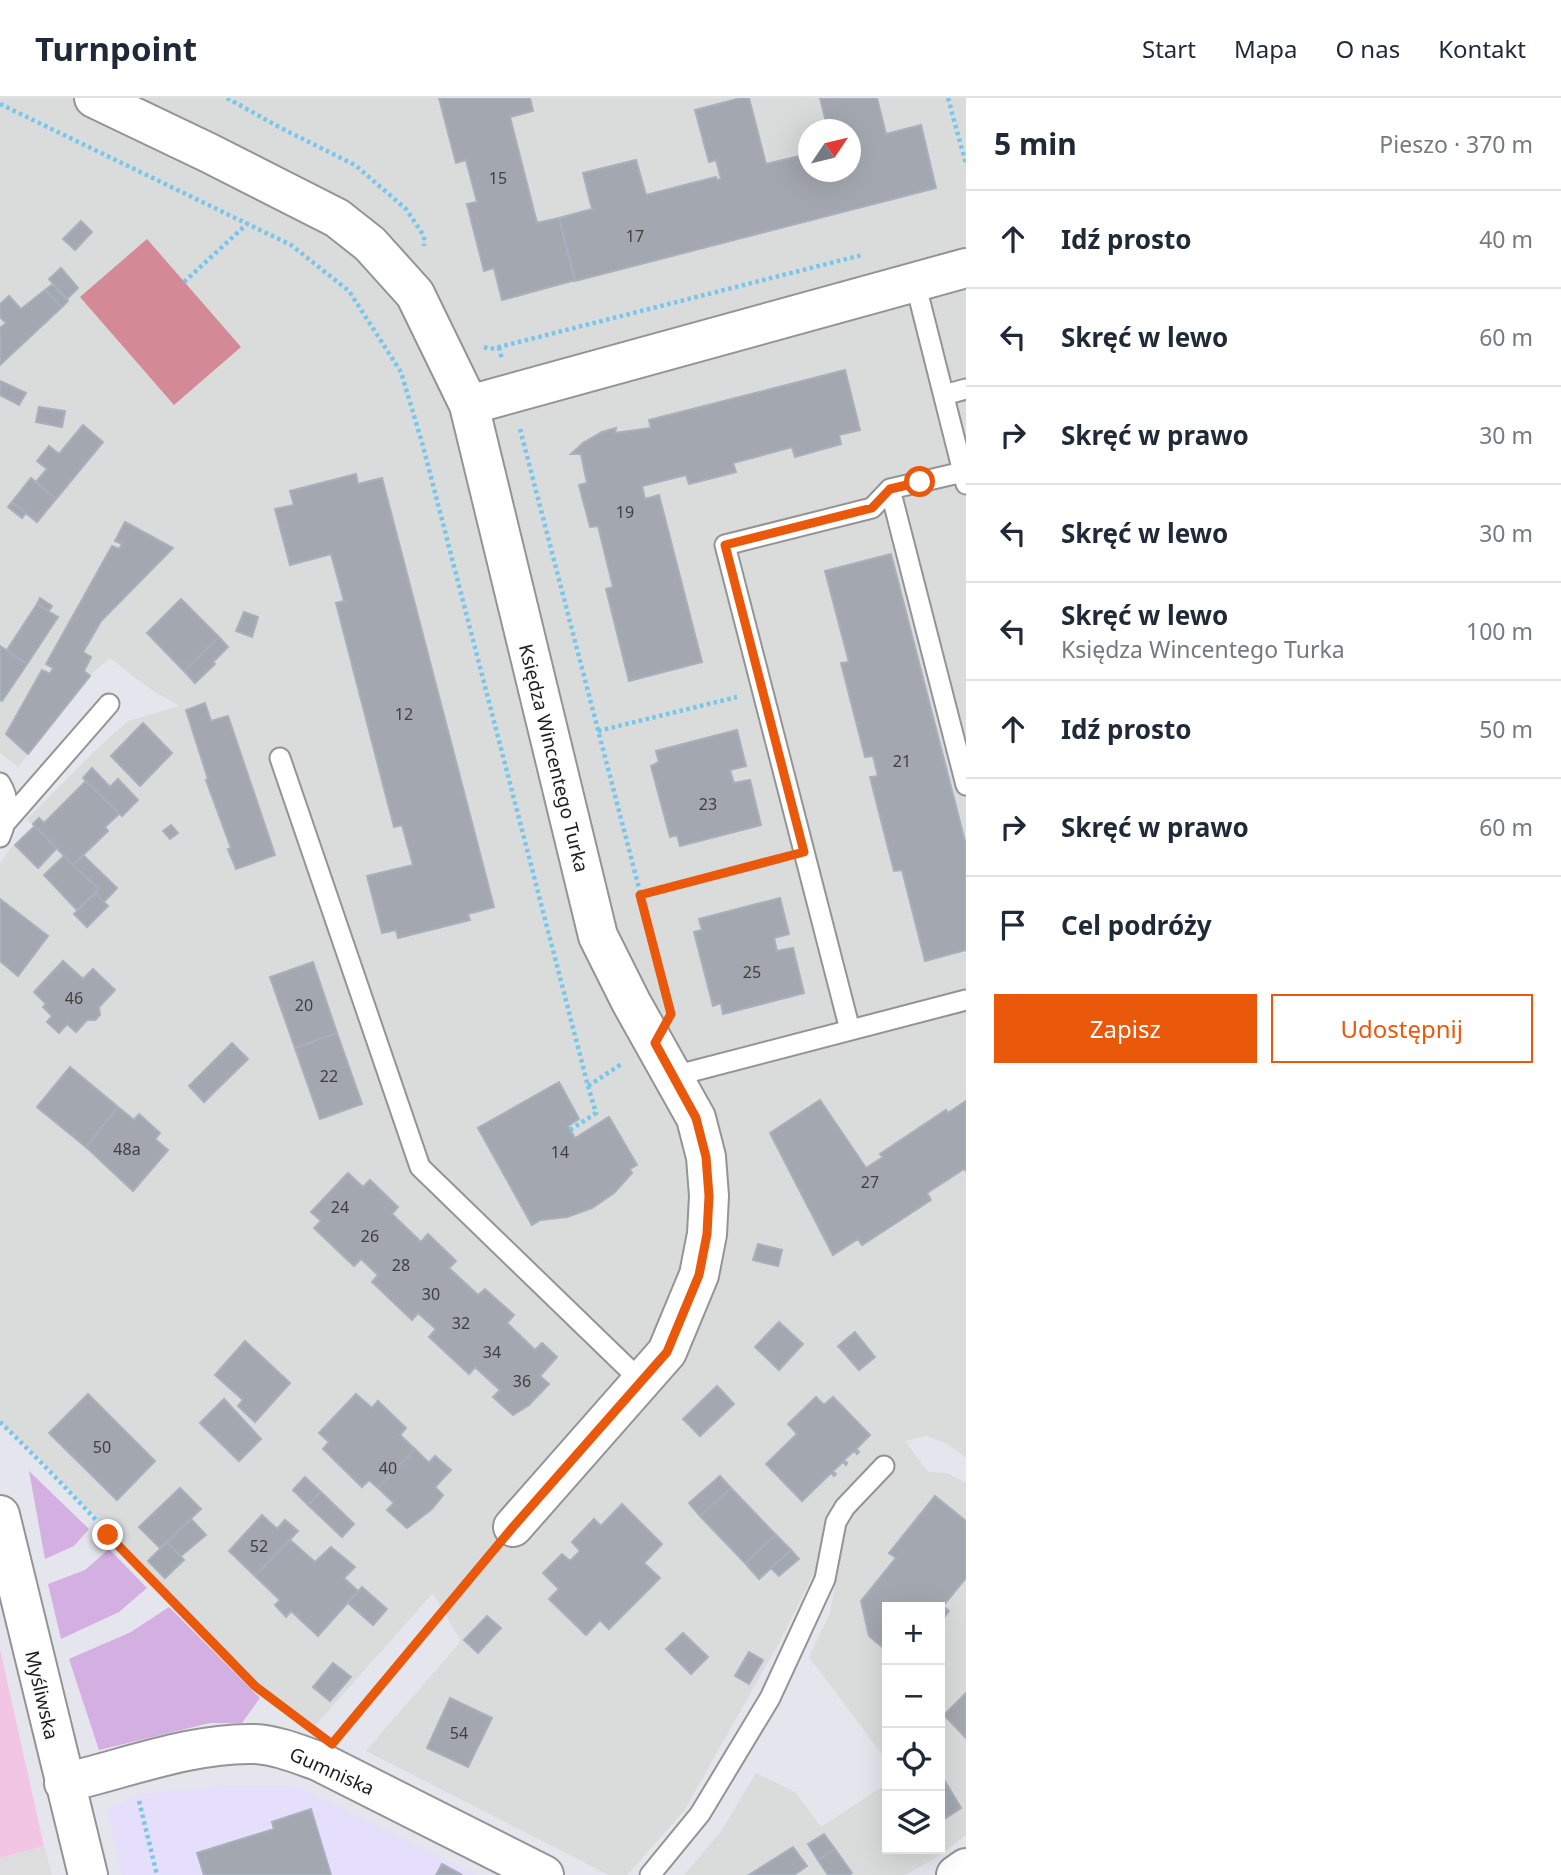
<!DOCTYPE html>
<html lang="pl">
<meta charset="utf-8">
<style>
:root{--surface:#fff;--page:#f2f2f3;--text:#1f2937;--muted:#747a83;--line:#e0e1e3;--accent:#ea580c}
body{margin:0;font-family:"Noto Sans",sans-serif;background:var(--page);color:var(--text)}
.controls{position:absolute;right:21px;bottom:21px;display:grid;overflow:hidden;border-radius:0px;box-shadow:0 7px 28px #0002}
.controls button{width:63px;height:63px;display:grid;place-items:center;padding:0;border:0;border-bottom:2px solid var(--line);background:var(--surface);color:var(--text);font:35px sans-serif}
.compass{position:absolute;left:798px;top:21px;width:63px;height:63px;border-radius:50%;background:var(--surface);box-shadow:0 7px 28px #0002;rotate:55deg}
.stop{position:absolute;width:21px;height:21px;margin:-16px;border:5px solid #ea580c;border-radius:50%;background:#fff}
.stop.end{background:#ea580c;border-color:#fff;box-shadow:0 2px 7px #0008}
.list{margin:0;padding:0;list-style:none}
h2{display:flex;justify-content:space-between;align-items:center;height:91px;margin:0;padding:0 28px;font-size:30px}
h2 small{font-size:23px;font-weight:400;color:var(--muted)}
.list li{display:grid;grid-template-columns:46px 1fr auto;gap:21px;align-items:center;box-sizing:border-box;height:98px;padding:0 28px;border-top:2px solid var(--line)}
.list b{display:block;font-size:26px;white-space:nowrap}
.list p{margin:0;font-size:23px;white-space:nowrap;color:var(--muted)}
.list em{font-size:23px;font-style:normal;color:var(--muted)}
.actions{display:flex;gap:14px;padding:21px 28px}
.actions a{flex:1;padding:16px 0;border:2px solid var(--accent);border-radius:0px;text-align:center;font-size:24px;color:var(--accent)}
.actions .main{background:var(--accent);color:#fff}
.icon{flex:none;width:38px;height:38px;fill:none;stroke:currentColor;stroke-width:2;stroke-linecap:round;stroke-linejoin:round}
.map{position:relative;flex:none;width:966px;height:1777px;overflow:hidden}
header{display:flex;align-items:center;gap:42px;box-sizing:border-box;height:98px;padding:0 35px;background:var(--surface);border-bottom:2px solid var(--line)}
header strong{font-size:33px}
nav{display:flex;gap:38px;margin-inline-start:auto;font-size:24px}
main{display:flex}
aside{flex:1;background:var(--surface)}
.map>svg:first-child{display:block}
.residential{fill:#dadbdb;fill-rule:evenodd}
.education{fill:#e5dffb}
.grass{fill:#d4afe2}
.park{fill:#f3c5e5}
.pitch{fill:#d48a96}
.parking{fill:#ddd}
.building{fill:#a3a7af;stroke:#a8afbd;stroke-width:2}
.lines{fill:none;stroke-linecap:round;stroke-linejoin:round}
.lane-casing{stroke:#949494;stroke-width:23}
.street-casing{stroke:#949494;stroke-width:42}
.path{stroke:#77c6eb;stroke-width:4.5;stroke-dasharray:3.5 3.5;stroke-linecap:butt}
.lane{stroke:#fff;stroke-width:19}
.street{stroke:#fff;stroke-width:38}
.route{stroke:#ea580c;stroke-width:9}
.labels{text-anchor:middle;stroke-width:6;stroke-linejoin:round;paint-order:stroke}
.number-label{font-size:16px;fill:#3e4042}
.street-label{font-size:19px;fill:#1d1d1d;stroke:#fff}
</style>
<header>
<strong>Turnpoint</strong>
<nav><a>Start</a><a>Mapa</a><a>O nas</a><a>Kontakt</a></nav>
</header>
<main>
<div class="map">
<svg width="966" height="1777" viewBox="0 0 966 1777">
<rect width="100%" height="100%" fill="#e4e5ed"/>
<path class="residential" d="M0 0H966V1360L948 1346 927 1338 905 1343 928 1374 947 1375 966 1385V1737L937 1759 905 1777H684L720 1735 756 1675 795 1694 821 1729 887 1686V1751H940V1509H887V1663L809 1559 830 1515 835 1486 812 1479 780 1543 684 1713 627 1777H609L366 1653 461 1543 433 1495 313 1630 256 1587 38 1359 0 1324V766L7 754 33 728 27 721 100 648 128 623 180 608 150 591 110 560 91 576 18 669 0 655ZM808 32H850V74H808Z"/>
<path class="education" d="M233 1687 296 1688 476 1777H122L106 1711 142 1696Z"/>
<path class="grass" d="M29 1373 89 1431 74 1448 45 1461Z
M109 1451 147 1490 119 1514 61 1541 48 1486 85 1472Z
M169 1509 260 1600 242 1625H210L99 1652 69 1561 131 1534Z"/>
<path class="park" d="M0 1551 44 1748 0 1760Z"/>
<path class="pitch" d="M147 141 241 249 174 307 80 199Z"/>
<path class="parking" d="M44 1748 52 1777H0V1760Z"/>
<path class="building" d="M439 0H530L533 13 510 19 537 125 559 120 575 182 502 202 494 170 484 173 467 106 477 104 466 62 456 65Z
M741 0H749L766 66 808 56V74H850V32H828L820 0H877L886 36 921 27 936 90 575 183 559 120 592 111 583 75 636 62 646 97 716 79 717 82 721 81 716 62 709 64 695 12Z
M81 123 92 134 75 152 63 141Z
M61 170 78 190 67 201 49 181Z
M53 186 68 203 62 209 45 192Z
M45 192 62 209 0 267V230L6 225 0 219V206L9 198 21 211Z
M845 272 860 332 839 337 841 346 795 359 792 349 733 365 736 374 689 386 686 377 642 388 645 401 659 397 702 564 629 583 606 491 613 489 598 428 590 429 579 387 587 385 581 356H571L583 345 602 334 616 330 615 335 651 330 649 322Z
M0 283 26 295 19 307 0 297Z
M39 309 65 313 62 329 36 324Z
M83 327 103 344 56 401 36 384 47 371 37 363 49 348 59 356Z
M356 376 358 386 382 380 494 809 468 816 470 822 398 840 396 832 382 835 367 778 413 767 402 727 394 729 336 505 344 503 331 456 290 467 275 411 294 407 290 393Z
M31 380 56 401 37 424 12 404Z
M12 404 26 415 22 420 8 409Z
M125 424 173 450 101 523 83 554 91 559 84 573 90 578 28 656 6 636 42 572 50 576 53 570 46 566 112 448 119 451 122 446 115 443Z
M891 456 966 747V852L925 863 902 772 894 773 870 679 878 678 873 658 865 659 841 565 849 564 825 473Z
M40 500 52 508 49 513 37 506Z
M181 501 219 539 184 573 147 535Z
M37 506 58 519 27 566 7 552Z
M244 514 258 519 252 539 236 533Z
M219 539 228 549 213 564 215 566 195 585 184 573Z
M0 548 27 566 2 603 0 602Z
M205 605 211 623 228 618 275 757 236 771 228 751 231 750 206 682 208 681 186 612Z
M143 625 172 655 140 688 111 658Z
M737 632 746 668 730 672 734 685 750 682 761 727 680 748 677 737 670 739 651 668 659 664 656 653Z
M92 670 110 689 118 681 138 702 122 718 83 680Z
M86 683 119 716 105 729 108 733 73 767 33 726 39 720 44 725Z
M171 727 178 735 170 741 163 733Z
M35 728 57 750 38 770 15 747Z
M83 757 117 790 104 804 95 795 99 791 73 767Z
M64 758 99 791 77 812 44 777Z
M95 795 108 808 87 829 74 816Z
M780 800 789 836 774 840 777 853 793 850 804 895 723 916 721 905 713 908 694 834 702 832 699 821Z
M0 801 48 838 18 878 0 863Z
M63 863 83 881 93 871 115 892 99 909 100 917 95 922H87L76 934 67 926 59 935 47 924 52 918 43 909 46 906 34 894Z
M313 864 337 935 295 950 270 879Z
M337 935 362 1006 320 1021 295 950Z
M232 945 248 961 204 1004 189 988Z
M70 969 118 1009 86 1049 37 1009Z
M559 984 579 1021 568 1028 575 1040 609 1019 637 1067 630 1071 632 1075 614 1095 592 1110 567 1119 540 1122 532 1127 478 1030Z
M820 1002 866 1070 883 1059 880 1056 946 1012 948 1015 966 1003V1073L964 1071 927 1095 931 1102 862 1147 858 1141 833 1157 770 1035Z
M118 1009 134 1022 139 1016 160 1035 155 1041 168 1052 133 1093 86 1049Z
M348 1075 363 1089 370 1082 398 1109 392 1116 421 1144 428 1136 456 1163 449 1170 478 1197 485 1191 514 1217 507 1225 535 1252 542 1245 557 1259 540 1278 549 1286 529 1307 513 1317 493 1299 500 1292 475 1269 469 1276 429 1239 436 1231 418 1215 412 1222 372 1184 378 1177 361 1161 354 1168 314 1130 321 1123 311 1114Z
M758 1146 782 1152 778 1168 753 1162Z
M779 1224 803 1246 779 1272 755 1249Z
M855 1234 875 1259 859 1272 838 1248Z
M245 1243 290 1285 255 1324 238 1308 243 1302 215 1277Z
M717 1288 734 1306 700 1338 683 1321Z
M88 1296 155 1363 117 1402 49 1335Z
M356 1296 372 1310 378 1303 406 1330 400 1337 415 1351 378 1390 369 1382 362 1389 323 1351 329 1344 319 1335Z
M816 1299 824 1307 833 1299 870 1337 856 1351 859 1354 857 1356 854 1353 844 1362 847 1365 846 1367 843 1364 833 1373 836 1376 834 1378 831 1375 802 1403 766 1366 797 1336 788 1326Z
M224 1301 261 1341 239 1363 200 1325Z
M415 1351 429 1365 435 1358 451 1372 435 1389 443 1397 432 1411 407 1430 387 1412 394 1405 378 1390Z
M720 1378 731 1390 700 1418 689 1405Z
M305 1379 321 1394 308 1407 293 1392Z
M180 1390 201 1411 160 1450 139 1429Z
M731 1390 776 1437 745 1465 700 1418Z
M321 1394 354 1426 342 1439 308 1407Z
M935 1398 966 1423V1480L943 1508 949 1513 940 1525V1509H887V1553L869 1538 861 1503 896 1460 889 1455Z
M622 1406 662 1446 644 1465 660 1480 609 1531 600 1522 586 1537 549 1501 559 1491 543 1475 562 1456 570 1463 580 1453 572 1444 594 1421 601 1428Z
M262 1417 277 1431 285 1422 298 1433 255 1478 229 1453Z
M191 1421 206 1437 181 1458 167 1444Z
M776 1437 791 1452 759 1481 745 1465Z
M290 1442 315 1464 331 1449 355 1469 344 1480 358 1493 318 1538 291 1513 286 1519 275 1507 280 1502 255 1478Z
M167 1444 184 1462 165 1480 148 1463Z
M791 1452 799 1461 779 1478 771 1470Z
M362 1489 387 1511 373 1527 348 1505Z
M487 1518 501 1530 478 1555 464 1542Z
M683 1535 708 1559 691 1576 666 1551Z
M749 1554 763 1562 749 1586 735 1578Z
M333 1565 351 1579 330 1603 313 1589Z
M966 1595V1640L944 1617Z
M450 1600 492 1620 468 1669 427 1650Z
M940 1675 961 1710 940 1724Z
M311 1711 331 1777H204L197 1755 274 1731 272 1724Z
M824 1736 835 1751 818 1762 808 1746Z
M793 1749 807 1768 794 1777H749Z
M835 1751 852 1775 849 1777H828L818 1762Z
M442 1766 462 1777H436Z"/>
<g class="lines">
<defs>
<path id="lane" d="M915 184 966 386
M944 297 966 291
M890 391 966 687
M280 660 420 1069 642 1284
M0 685C11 702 8 720 0 739
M7 723 109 606
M850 932 725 447 872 410 890 391 963 374
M674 978 966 902
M650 1777 700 1716 770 1600 825 1481 836 1424 845 1409 884 1368"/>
<path id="street" d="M94 0 209 55 337 120 370 146 415 196 469 307 598 838 631 904 696 1020 706 1059 709 1098 707 1136 699 1177 667 1254 513 1429
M469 307 966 170
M0 1417 88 1777
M64 1685C124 1671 193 1644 255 1646 276 1647 298 1656 318 1663L544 1777
M956 1777 966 1770"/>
</defs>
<use href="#lane" class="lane-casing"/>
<use href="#street" class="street-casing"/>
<path class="path" d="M227 0 279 29 355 67 406 111 424 138V148
M948 0 966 66
M0 6 291 147 349 193 401 274 423 348 588 988 623 965
M184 184 248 125
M484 249 490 251 499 249 862 157
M499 249 502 262
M520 331 661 875
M598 633 737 599
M640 797 778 761
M570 1032 596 1015 588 988
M0 1324C62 1383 119 1448 178 1509 212 1545 246 1582 286 1611
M340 1635 490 1457
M139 1703 157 1777"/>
<use href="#lane" class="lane"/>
<use href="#street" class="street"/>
</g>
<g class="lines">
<path class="route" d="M108 1437 255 1588 332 1646 513 1429 667 1254 699 1177 707 1136 709 1098 706 1059 696 1020 655 945 671 916 640 797 804 754 725 447 872 410 890 391 920 384"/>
</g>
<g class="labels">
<g class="number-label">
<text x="498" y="86">15</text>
<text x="635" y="144">17</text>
<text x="625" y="420">19</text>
<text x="404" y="622">12</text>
<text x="902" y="669">21</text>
<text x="708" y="712">23</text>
<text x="752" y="880">25</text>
<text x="74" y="906">46</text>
<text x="304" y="913">20</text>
<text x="329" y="984">22</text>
<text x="127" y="1057">48a</text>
<text x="560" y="1060">14</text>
<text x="870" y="1090">27</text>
<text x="340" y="1115">24</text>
<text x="370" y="1144">26</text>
<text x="401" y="1173">28</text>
<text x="431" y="1202">30</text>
<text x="461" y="1231">32</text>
<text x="492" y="1260">34</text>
<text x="522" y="1289">36</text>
<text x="102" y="1355">50</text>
<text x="388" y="1376">40</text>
<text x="259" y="1454">52</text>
<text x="459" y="1641">54</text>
</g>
<g class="street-label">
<text transform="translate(554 660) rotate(76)" y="7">Księdza Wincentego Turka</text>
<text transform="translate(42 1597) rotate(77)" y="7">Myśliwska</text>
<text transform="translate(332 1673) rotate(24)" y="7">Gumniska</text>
</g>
</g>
</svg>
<div class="controls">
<button>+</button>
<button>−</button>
<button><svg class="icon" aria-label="locate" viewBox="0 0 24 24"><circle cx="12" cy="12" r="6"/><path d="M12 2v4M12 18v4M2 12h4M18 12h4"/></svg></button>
<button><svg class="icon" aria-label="layers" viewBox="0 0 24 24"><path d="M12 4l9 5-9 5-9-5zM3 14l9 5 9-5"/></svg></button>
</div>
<svg class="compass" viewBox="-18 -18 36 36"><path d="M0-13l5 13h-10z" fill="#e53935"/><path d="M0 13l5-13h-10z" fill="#747a83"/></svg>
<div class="stop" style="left:920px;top:384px"></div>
<div class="stop end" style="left:108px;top:1437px"></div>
</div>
<aside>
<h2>5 min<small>Pieszo · 370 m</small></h2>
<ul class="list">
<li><svg class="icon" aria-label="ahead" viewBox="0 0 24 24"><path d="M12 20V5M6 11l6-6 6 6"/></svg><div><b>Idź prosto</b></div><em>40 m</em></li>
<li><svg class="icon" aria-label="left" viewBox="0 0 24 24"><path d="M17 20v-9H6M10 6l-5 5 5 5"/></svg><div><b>Skręć w lewo</b></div><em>60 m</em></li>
<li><svg class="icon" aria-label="right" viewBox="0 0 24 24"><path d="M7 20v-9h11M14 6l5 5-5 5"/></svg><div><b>Skręć w prawo</b></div><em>30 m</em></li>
<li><svg class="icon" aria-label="left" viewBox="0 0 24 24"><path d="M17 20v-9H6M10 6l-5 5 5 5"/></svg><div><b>Skręć w lewo</b></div><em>30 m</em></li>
<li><svg class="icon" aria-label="left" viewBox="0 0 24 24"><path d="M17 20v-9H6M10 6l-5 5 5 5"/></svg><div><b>Skręć w lewo</b><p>Księdza Wincentego Turka</p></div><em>100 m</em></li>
<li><svg class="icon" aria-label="ahead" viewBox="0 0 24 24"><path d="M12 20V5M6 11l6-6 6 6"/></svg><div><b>Idź prosto</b></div><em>50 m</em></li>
<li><svg class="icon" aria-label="right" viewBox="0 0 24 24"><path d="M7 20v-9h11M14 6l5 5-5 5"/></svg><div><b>Skręć w prawo</b></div><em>60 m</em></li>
<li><svg class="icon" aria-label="arrive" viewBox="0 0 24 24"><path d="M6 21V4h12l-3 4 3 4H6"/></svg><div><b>Cel podróży</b></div></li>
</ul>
<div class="actions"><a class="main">Zapisz</a><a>Udostępnij</a></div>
</aside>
</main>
